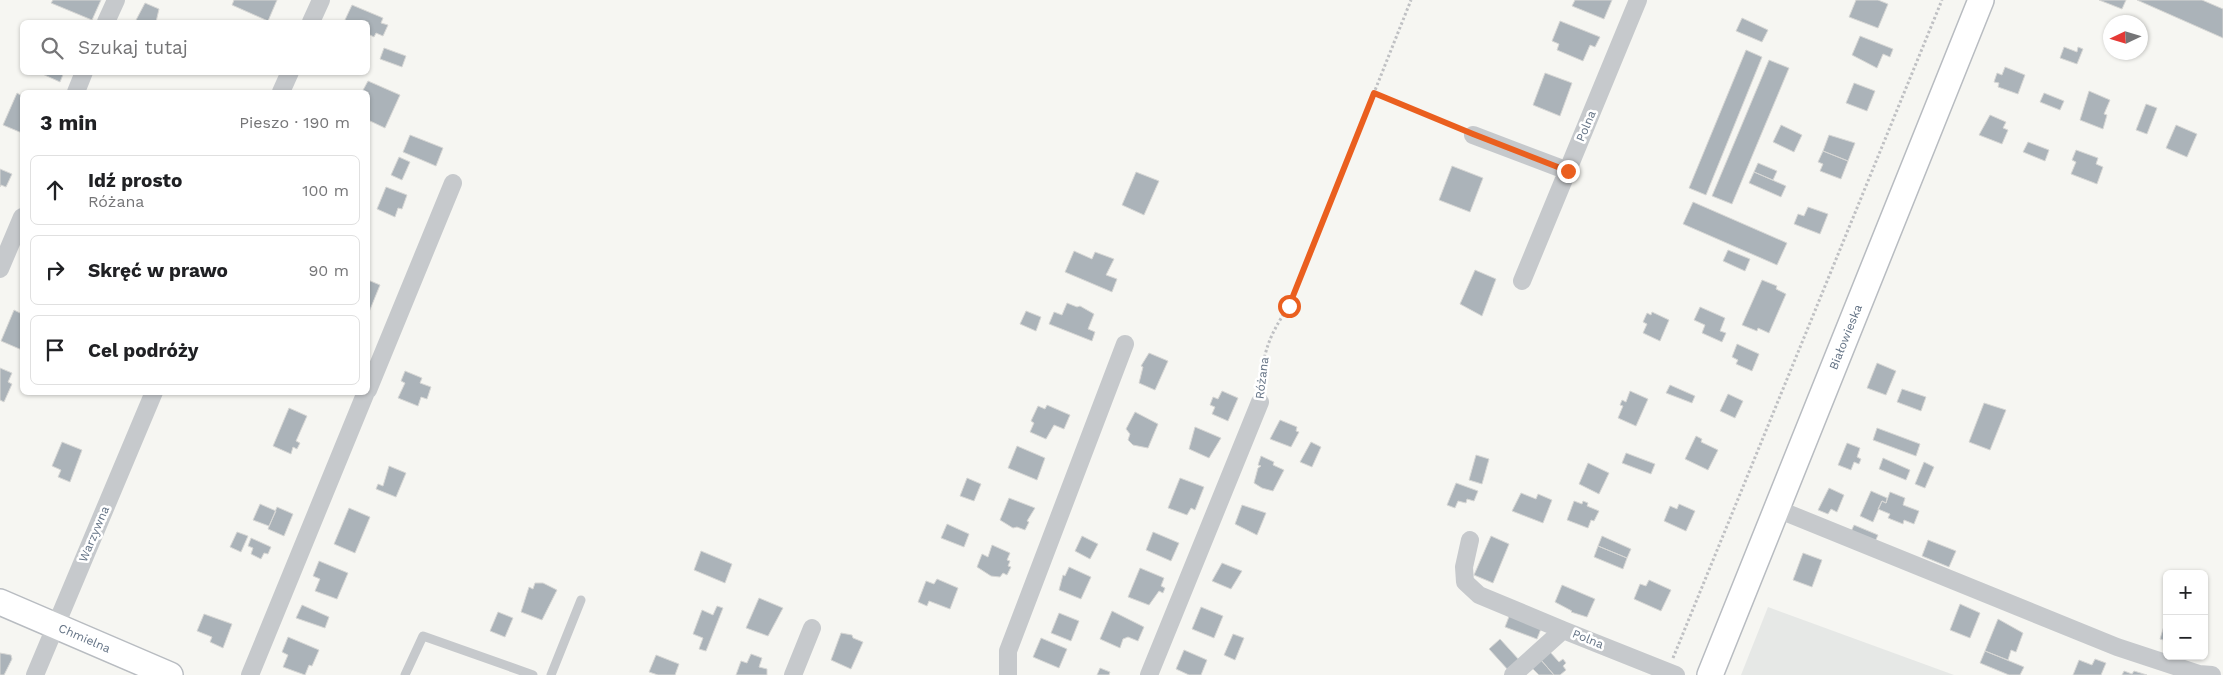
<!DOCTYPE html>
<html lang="pl">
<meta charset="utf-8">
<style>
:root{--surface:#fff;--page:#f2f2f2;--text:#202124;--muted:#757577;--line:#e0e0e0}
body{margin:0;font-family:"Work Sans",sans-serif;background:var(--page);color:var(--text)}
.controls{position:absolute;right:15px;bottom:15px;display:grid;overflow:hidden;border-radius:8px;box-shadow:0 1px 4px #0004}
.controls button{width:45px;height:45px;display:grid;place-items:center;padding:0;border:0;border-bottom:1px solid var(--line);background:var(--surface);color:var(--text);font:25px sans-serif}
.compass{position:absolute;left:2103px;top:15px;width:45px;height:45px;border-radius:50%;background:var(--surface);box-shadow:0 1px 4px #0004;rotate:266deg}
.stop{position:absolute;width:15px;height:15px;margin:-11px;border:4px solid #ea5f1f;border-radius:50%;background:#fff}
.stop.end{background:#ea5f1f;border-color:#fff;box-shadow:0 1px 5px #0008}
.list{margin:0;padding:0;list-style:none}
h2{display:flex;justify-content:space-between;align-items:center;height:65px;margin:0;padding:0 20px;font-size:21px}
h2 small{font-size:16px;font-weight:400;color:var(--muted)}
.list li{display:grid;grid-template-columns:32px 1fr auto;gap:15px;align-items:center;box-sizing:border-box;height:70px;margin:0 10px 10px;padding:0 10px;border:1px solid var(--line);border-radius:8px}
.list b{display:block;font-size:19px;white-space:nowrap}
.list p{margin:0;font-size:16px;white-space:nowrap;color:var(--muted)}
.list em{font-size:16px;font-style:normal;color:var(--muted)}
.icon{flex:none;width:28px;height:28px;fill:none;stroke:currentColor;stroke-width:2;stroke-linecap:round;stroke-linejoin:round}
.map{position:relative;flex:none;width:2223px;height:675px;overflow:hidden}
.search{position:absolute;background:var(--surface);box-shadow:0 1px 4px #0004;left:20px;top:20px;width:350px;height:55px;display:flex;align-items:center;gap:12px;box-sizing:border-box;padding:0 18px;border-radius:8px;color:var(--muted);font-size:19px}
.panel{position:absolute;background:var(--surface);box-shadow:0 1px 4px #0004;left:20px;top:90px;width:350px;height:305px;border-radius:8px}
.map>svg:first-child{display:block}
.built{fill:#e6e8e6}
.building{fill:#abb3b9;stroke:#d7d7d5}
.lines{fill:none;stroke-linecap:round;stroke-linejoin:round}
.secondary-casing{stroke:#b8bcc1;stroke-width:28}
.path{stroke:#bfc0c3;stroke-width:3;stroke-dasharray:2.5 2.5;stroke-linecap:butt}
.lane{stroke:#c6c9cc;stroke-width:9}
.street{stroke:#c6c9cc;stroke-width:18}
.secondary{stroke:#fff;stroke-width:25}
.route{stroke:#ea5f1f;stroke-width:6}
.labels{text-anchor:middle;stroke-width:5;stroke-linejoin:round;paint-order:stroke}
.street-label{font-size:12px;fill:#647385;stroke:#fff}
</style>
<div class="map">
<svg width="2223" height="675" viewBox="0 0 2223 675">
<rect width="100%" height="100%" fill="#f6f6f2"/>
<path class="built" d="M1768 607 1954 675H1741Z"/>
<path class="building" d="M53 0H101L92 20 51 3Z
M234 0H277L268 21 232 5Z
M1575 0H1612L1604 19 1572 6Z
M1856 0H1878L1888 4 1878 28 1849 17Z
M2099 0H2126L2122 9Z
M2137 0H2202L2223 9V38Z
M145 3 159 9 156 22H135Z
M352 5 383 18 381 23 388 25 383 36 376 33 374 37 368 34V22H344Z
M1742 18 1768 30 1762 42 1736 31Z
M1560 21 1600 37 1595 47 1590 45 1583 61 1557 50 1559 44 1552 41Z
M1860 36 1893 49 1890 57 1883 54 1877 68 1852 55Z
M2064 47 2077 52 2078 47 2083 49 2077 64 2060 58Z
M384 48 406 56 402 67 380 59Z
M1746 50 1762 57 1706 195 1689 188Z
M1769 60 1789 68 1732 204 1712 196Z
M2005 67 2025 75 2018 94 1998 87 1999 83 1994 82 1997 73 2002 75Z
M38 72H64L60 82Z
M1545 73 1572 83 1560 116 1533 105Z
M368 81 400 95 385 128 368 120V92H362Z
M1854 83 1875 91 1867 111 1846 103Z
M2089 91 2110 100 2104 114 2107 115 2103 129 2080 120Z
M17 93 22 96V133L3 125Z
M2044 93 2064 101 2060 110 2040 102Z
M2146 104 2157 108 2147 134 2136 130Z
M1990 115 2006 122 2003 128 2008 130 2002 144 1979 135Z
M1781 125 1802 135 1794 152 1773 142Z
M2176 125 2197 134 2187 157 2166 148Z
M410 135 443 148 436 166 403 152Z
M1829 135 1855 143 1848 161 1823 151Z
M2028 142 2049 150 2045 161 2023 152Z
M2076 150 2098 158 2096 164 2103 167 2097 184 2071 174 2076 162 2072 160Z
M1823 151 1848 161 1841 179 1820 171 1823 164 1818 162Z
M399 157 410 162 402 180 391 175Z
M1758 163 1777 171 1773 180 1754 172Z
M1452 166 1483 178 1470 212 1439 200Z
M0 169 12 174 6 187 1 185 0 187Z
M1136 172 1159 181 1144 215 1122 205Z
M1754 172 1786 186 1781 197 1749 183Z
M386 187 407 195 402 209 398 208 395 217 377 209Z
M1693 202 1787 243 1777 265 1683 224Z
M1808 207 1828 214 1820 234 1794 224 1798 214 1804 216Z
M1728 250 1750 259 1745 271 1723 261Z
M1074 251 1092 259 1095 252 1114 259 1106 275 1117 279 1112 292 1065 272Z
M1475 270 1496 279 1482 316 1460 304Z
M368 280 380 285 369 312 368 311Z
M1762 280 1777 286 1776 289 1786 294 1769 333 1758 328 1757 331 1742 325Z
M1067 303 1077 307 1080 306 1094 314 1088 329 1095 332 1092 341 1049 324 1054 312 1062 315Z
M1700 307 1725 318 1720 331 1726 333 1722 342 1702 333 1705 325 1694 320Z
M14 310 22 314V350L1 341Z
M1026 311 1041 317 1036 331 1020 324Z
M1652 312 1669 320 1660 341 1643 333 1647 324 1643 322 1647 313 1651 315Z
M1737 344 1759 354 1752 371 1736 364 1738 360 1732 357Z
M1149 353 1168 361 1155 390 1139 383 1143 367 1141 366Z
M1877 363 1896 371 1886 395 1867 388Z
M0 368 12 373 8 382 12 384 4 402 0 400Z
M405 371 422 378 420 383 431 387 427 399 421 397 418 406 398 398 405 383 401 381Z
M1670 385 1695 396 1692 403 1666 393Z
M1902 389 1926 397 1921 411 1897 402Z
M1222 391 1238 398 1228 421 1212 414 1215 407 1210 405 1213 397 1218 399Z
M1630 391 1648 399 1636 426 1618 418 1623 406 1620 405 1622 400 1626 402Z
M1728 394 1743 401 1735 418 1720 411Z
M1984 403 2006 410 1990 450 1969 442Z
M1047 405 1070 415 1064 429 1054 425 1046 439 1030 432 1034 423 1031 421 1038 406 1045 409Z
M289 408 307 416 296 441 300 443 297 449 293 447 291 454 273 446Z
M1135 412 1158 424 1148 448 1133 445 1128 440 1130 434 1126 429Z
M1280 420 1297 427 1296 431 1299 432 1291 447 1270 439Z
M1195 427 1221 438 1209 458 1189 449Z
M1877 428 1920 444 1916 456 1873 440Z
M1696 436 1702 439 1701 442 1718 450 1708 470 1685 459Z
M62 442 82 450 70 482 58 477 61 470 52 466Z
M1311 442 1321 447 1312 467 1300 462Z
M1847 443 1860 448 1857 457 1861 459 1859 464 1854 462 1851 470 1838 465Z
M1017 446 1045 458 1037 480 1008 468Z
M1626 453 1655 464 1651 474 1622 463Z
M1476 455 1489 459 1482 484 1469 480Z
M1261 456 1274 462 1273 465 1284 470 1273 491 1262 488 1254 483 1258 468 1261 466 1258 465Z
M1883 458 1910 470 1906 480 1879 469Z
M1924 462 1934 467 1925 488 1915 484Z
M1588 463 1609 473 1599 494 1579 484Z
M389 466 406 473 396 497 376 489 378 484 383 486Z
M967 478 981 484 974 501 960 496Z
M1180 478 1204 487 1195 510 1191 508 1187 515 1168 508Z
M1456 483 1478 491 1474 501 1467 499 1466 503 1458 501 1455 508 1447 505Z
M1829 488 1844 495 1837 512 1831 509 1828 514 1818 510Z
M1871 491 1887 498 1886 503 1882 501 1873 522 1860 516Z
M1890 492 1905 498 1903 505 1919 511 1914 524 1904 520 1903 524 1888 518 1890 514 1878 509 1882 501 1886 503Z
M1521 493 1536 499 1538 494 1552 500 1543 523 1512 511Z
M1009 498 1035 508 1027 521 1029 522 1025 530 1017 527 1013 528 1000 520Z
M1574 501 1582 504 1583 501 1588 503 1587 506 1599 511 1594 521 1591 520 1588 528 1567 520Z
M260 504 276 511 269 526 253 520Z
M1679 504 1695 511 1686 531 1664 521 1670 506 1677 509Z
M1242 505 1266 513 1257 535 1235 524Z
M277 507 293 514 284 536 268 529Z
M349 508 370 517 355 553 334 544Z
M947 524 969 534 964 547 941 538Z
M1854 525 1878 535 1874 544 1850 534Z
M237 532 248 536 241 552 230 547Z
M1153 532 1179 543 1171 561 1146 550Z
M1082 536 1098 544 1090 559 1075 551Z
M1491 536 1509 544 1493 583 1474 575Z
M1602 536 1631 549 1627 558 1598 546Z
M251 538 271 547 268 554 264 553 261 559 251 554 253 548 248 546Z
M1928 540 1956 551 1949 567 1922 556Z
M992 545 1010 553 1007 560 1010 561 1008 566 1011 567 1007 575 1003 573 1000 577 991 576 977 567 982 554 988 557Z
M1598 546 1627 558 1623 569 1594 557Z
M701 551 732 564 725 583 694 570Z
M1803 553 1822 560 1812 587 1793 580Z
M319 561 348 573 337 599 315 591 320 579 313 576Z
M1222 563 1242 571 1231 589 1212 581Z
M1069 567 1091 577 1081 599 1059 590 1063 575 1065 576Z
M1140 568 1164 578 1161 586 1165 588 1163 593 1159 591 1149 605 1128 597Z
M937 579 958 588 950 609 929 601 927 606 918 602 926 581 934 584Z
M1649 580 1671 590 1661 611 1634 599 1640 584 1646 586Z
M535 583H543L557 590 542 620 521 612 529 587 533 589Z
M1562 585 1595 599 1587 617 1571 612 1572 611 1555 602Z
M759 598 783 608 768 636 746 628Z
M1960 604 1980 613 1970 638 1950 630Z
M302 605 329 617 325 628 296 618Z
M717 606 723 608 706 651 699 649 703 638 693 634 702 610 713 615Z
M1201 607 1223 616 1214 638 1192 629Z
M1112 611 1144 627 1138 641 1128 637 1123 639 1120 648 1100 639Z
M498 612 513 618 505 637 490 631Z
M1059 613 1079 621 1071 641 1051 633Z
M204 614 232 624 223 648 210 642 212 637 197 631Z
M1510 614 1542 626 1537 639 1505 627Z
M2167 616V641L2160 639Z
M1998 619 2023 633 2016 652 2011 650 2008 660 1985 651Z
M841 633 852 635 853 638 863 642 851 669 831 660Z
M1233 634 1244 638 1235 660 1224 655Z
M288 637 319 650 312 666 309 665 305 675 283 667 288 655 282 652Z
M1041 638 1067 649 1059 668 1033 657Z
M1500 639 1520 661 1509 671 1489 649Z
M1184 650 1207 660 1201 675H1189L1176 669Z
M1985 651 2024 667 2020 675H2009L1980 663Z
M1550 652 1559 662 1563 659 1566 663 1563 666 1566 670 1560 675H1554L1541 660Z
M0 653 11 655 12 659 4 675H0Z
M751 654 762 658 759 667 767 669V675H736L741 661 747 663Z
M656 655 679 664 675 675H658L649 672Z
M2095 659 2106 663 2101 675H2073L2079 660 2092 665Z
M1541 660 1554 675H1539L1532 668Z
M1100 668 1110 672 1109 675H1097Z
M2124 671 2132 674 2134 671 2147 675H2122Z"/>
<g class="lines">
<defs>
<g id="secondary">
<path id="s1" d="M0 602 170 675"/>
<path id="s2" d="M1710 675 1981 0"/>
</g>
</defs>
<use href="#secondary" class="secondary-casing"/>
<path class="path" d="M1374 93 1459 128
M1261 387C1263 351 1269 336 1289 306L1411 0
M1673 658 1942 0"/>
<path class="lane" d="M405 675 423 636 533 675
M551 675 581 600"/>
<path class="street" d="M106 22 116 0
M311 22 321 0
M76 92 84 72
M281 92 290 72
M1473 135 1568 171
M0 269 22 217
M1522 281 1638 0
M368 390 453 183
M1777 509 2117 647 2199 674 2212 675
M1470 540 1464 567 1465 582 1479 595 1563 630
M35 675 154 392
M250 675 366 392
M793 675 812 628
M1008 675V651L1125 344
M1149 675 1260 402
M1513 675 1563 630 1676 675"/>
<use href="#secondary" class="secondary"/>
</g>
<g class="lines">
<path class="route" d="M1289 306 1374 93 1473 134 1568 171"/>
</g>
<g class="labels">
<g class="street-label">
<text transform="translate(1586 126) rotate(-67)" y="4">Polna</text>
<text dy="4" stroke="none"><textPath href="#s2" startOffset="364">Białowieska</textPath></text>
<text transform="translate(1262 378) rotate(-83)" y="4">Różana</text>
<text transform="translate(94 534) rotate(-67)" y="4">Warzywna</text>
<text dy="4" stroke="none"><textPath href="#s1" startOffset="92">Chmielna</textPath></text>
<text transform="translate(1588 639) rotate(22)" y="4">Polna</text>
</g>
</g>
</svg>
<div class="controls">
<button>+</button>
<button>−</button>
</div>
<svg class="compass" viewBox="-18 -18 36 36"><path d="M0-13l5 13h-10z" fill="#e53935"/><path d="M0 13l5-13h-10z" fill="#757577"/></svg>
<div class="stop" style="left:1289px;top:306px"></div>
<div class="stop end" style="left:1568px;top:171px"></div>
<div class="search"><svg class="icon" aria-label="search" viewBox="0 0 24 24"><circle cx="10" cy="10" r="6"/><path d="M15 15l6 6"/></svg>Szukaj tutaj</div>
<section class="panel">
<h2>3 min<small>Pieszo · 190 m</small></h2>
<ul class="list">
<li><svg class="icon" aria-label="ahead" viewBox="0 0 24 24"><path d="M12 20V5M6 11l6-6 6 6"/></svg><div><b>Idź prosto</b><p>Różana</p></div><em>100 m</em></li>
<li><svg class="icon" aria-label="right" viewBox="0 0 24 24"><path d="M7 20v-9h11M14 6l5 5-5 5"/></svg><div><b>Skręć w prawo</b></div><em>90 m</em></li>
<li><svg class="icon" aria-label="arrive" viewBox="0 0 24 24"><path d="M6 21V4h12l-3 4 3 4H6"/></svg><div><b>Cel podróży</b></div></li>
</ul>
</section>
</div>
